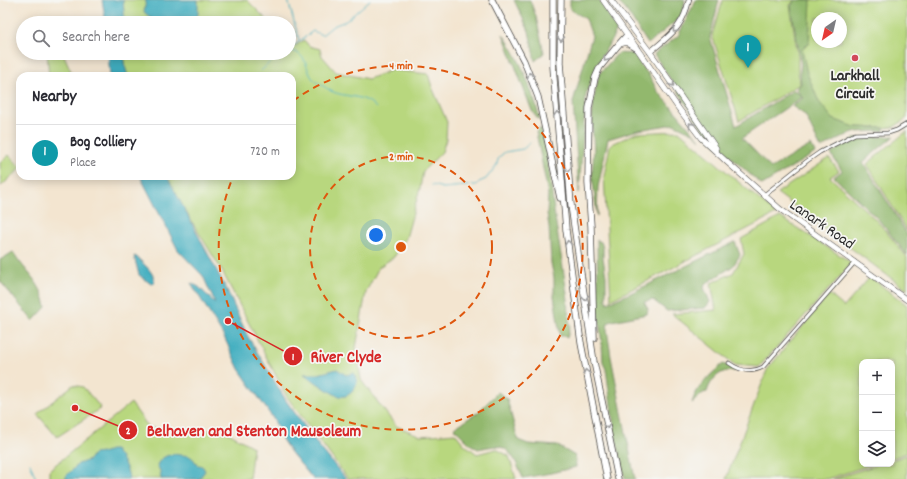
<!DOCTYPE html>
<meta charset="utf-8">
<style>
:root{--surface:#fff;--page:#f2f2f3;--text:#2b2b33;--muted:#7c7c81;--line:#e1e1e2;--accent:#d1495b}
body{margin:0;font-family:Dekko,sans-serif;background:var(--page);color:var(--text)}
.controls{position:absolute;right:12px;bottom:12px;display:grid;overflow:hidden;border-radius:8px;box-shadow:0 2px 10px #0003}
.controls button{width:36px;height:36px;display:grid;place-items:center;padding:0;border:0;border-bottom:1px solid var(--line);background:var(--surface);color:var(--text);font:20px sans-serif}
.compass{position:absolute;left:811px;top:12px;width:36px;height:36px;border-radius:50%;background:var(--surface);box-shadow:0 2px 10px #0003;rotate:214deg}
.you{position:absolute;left:376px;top:235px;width:14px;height:14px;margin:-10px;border:3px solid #fff;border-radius:50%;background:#1a73e8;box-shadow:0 0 0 6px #1a73e833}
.badge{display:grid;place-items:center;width:26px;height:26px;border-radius:50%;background:var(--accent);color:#fff;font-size:13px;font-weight:700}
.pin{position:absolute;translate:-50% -33px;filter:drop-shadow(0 1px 2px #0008)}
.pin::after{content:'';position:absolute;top:21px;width:14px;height:12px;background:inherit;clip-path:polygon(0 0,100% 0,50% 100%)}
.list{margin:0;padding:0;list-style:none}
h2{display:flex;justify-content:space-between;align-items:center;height:52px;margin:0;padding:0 16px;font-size:17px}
h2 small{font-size:13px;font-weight:400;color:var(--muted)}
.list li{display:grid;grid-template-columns:26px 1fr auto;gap:12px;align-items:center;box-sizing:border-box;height:56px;padding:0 16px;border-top:1px solid var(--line)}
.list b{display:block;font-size:15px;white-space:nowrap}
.list p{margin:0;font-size:13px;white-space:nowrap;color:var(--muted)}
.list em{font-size:13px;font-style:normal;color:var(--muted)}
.icon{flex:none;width:22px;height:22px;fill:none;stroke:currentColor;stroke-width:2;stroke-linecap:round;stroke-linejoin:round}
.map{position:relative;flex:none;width:907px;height:479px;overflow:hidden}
.search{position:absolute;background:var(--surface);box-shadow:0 2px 10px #0003;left:16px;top:16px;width:280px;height:44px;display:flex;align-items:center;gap:10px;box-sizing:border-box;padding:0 14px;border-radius:22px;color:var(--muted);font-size:15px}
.panel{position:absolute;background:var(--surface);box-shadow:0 2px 10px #0003;left:16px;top:72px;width:280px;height:108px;border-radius:12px}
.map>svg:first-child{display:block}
.green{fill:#b8d77e;stroke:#728154;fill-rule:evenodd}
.forest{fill:#92b86d;stroke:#5e724c}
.water{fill:#41adbf;stroke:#366c75}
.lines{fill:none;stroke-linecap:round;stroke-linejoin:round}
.stream{stroke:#41adbf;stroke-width:1}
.street-casing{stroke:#494744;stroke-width:4.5}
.secondary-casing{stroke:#494744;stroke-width:6}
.primary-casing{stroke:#494744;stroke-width:6}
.highway-casing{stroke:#494744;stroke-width:7}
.street{stroke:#fff;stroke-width:3}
.secondary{stroke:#fff;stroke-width:4.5}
.primary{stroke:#fff;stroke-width:5}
.highway{stroke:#fff;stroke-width:5.5}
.oneway{stroke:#a0a0a0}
.ring{fill:none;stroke:#df570e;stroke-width:2;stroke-dasharray:7 5}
.poi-dot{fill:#d1495b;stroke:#f6f6f2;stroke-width:1.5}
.labels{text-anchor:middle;stroke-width:3.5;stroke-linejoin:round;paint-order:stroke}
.poi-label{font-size:16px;font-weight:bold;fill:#2b2b2b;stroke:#f6f6f2}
.street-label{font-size:16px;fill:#2b2b2b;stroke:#f6f6f2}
.centre{fill:#df570e;stroke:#f6f6f2;stroke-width:2}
.ring-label{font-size:12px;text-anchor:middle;font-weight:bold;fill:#df570e;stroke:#f6f6f2;stroke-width:3.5;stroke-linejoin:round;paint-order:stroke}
.leader{fill:none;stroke:#d62828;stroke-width:1.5}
.callout-dot{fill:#d62828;stroke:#f6f6f2;stroke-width:1.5}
.mark-label{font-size:12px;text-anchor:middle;font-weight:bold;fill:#fff}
.callout-label{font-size:17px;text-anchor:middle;font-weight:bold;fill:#d62828;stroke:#f6f6f2;stroke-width:3.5;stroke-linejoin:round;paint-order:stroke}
</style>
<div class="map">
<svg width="907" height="479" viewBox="0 0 907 479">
<rect width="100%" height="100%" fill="#f6f6f2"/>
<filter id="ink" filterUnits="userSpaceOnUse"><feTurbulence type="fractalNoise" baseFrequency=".025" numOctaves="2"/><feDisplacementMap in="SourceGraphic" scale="8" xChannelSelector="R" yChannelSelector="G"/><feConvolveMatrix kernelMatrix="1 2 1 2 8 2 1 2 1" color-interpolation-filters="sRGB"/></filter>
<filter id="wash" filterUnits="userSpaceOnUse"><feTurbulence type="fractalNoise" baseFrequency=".012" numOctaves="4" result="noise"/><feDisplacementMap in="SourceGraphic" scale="16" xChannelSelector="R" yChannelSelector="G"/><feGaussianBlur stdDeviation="0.9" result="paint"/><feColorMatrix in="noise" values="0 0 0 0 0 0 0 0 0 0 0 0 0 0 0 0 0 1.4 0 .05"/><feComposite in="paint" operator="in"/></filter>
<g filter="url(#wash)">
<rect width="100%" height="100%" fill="#f3e5d0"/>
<path class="green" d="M123 0H247L264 17 267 23H124Z
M723 0H795L790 5 798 56V71L800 84 739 121 712 35Z
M800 0H907V118L894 127 884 128 855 127 842 126 823 113 805 74 793 10ZM817 18H841V42H817Z
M304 40 309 46 320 49 322 56 336 72 368 79 392 70 428 74 432 87 447 122 446 139 442 152 423 171 420 188 406 238 394 257 379 267 366 292 356 348 361 380 396 426 421 436 455 433 464 444 477 454 496 449 509 456 516 479H348L287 397 221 269 164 176H292V76H127L124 63V53H280L281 56 285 53H289V50Z
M47 53H63L73 76H49Z
M679 131 776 214 611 300 604 176 610 145 636 133Z
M907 131V231L867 164Z
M9 155 20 167V169L1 186 0 163Z
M829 158 839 171 830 177 879 223 907 257V290L777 193Z
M780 217 852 263 759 367 735 365 672 314 716 310 711 283 733 273 744 254 741 239Z
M870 277 907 305V453L892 458V362H862V464H873L827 479H726L767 370 829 294 844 307Z
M73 385 83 387 101 408 57 437 37 414Z
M131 403 149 428 225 431 253 447 249 479H49V470Z
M907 455V479H833L880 464H892V460Z"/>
<path class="forest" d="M514 0H530L536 17 544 53 535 61 529 31Z
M570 0H599L617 30 597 65 586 94 579 193 573 102 592 36 586 19 570 9Z
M616 0H685L682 16 648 44 626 10Z
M696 0H719L710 37 736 126 794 90 802 96 796 89 801 84 800 72 801 64 791 6 795 0H811L809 43 802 50 807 73 819 102 833 119 855 127 884 128V131L853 132 821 148 805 115 792 106 803 98 802 97 742 138 771 168 811 145 815 153 762 185 707 136 654 54 678 36Z
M503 34C521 60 532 89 540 119H538L532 111Z
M618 53 636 54 640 64 649 75 657 90 700 140 695 134 674 124 638 130 608 139 598 187 597 216 592 174 594 151 592 122 594 98 599 74Z
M541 128 547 152 554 211 568 300 567 303 570 327 567 338 564 336H560L554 296V278L551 263 549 227 547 213 548 194 536 132Z
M894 136 863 162 907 234V255L878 219 834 177 842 171 831 154 839 148 854 139Z
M597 240 601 242 603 248V258L606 276V299L608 303 633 292 735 242 740 255 733 266 705 284 704 288 710 302 705 308 667 311 653 300 644 302 648 309 647 314 612 321 608 323 607 329 611 357 635 479H625L615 434 606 369 603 363 602 344 598 313Z
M13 252C25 272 42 282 46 307L33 321 0 281V260Z
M723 364 730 367 735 371C732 371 727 371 724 372 716 374 709 384 707 392L703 393 692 403C696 387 711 374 723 364Z
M498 392 507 399 518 440 528 444 558 446 575 456 576 467 551 473 523 478C518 467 513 451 501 447 494 445 484 448 478 449L470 444 454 428 477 413Z"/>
<path class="water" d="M102 0H123L125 23H106Z
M146 0H198V14L195 23H157L144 12Z
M108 53H124V63L128 76H110Z
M140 176H167L227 290 247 335 287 402 319 446 346 479H313L292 454 283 441 274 420 239 369 224 337 191 283 199 287 215 303 203 276 178 250Z
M134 256 137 257C143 264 156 273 154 283L151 284 139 275Z
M337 369 346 375 354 373C357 378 358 382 355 388 352 393 346 398 339 396 331 394 312 379 304 374H318Z
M110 450H115C122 459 128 468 129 479H66V476L78 464 89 460 93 454 102 453Z
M175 454C186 457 191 452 197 465 202 465 203 466 205 471L199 479H161L160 471 157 465C161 457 167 455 175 454Z"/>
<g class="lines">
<path class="stream" d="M288 0 299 40
M289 49 313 31 322 35 333 26 346 21 370 0
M289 50C293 51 297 52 300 55 307 60 307 72 313 79 318 84 326 87 331 91 345 98 366 94 376 108
M256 76 269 63 285 53
M432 185 443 188 476 185 479 182 486 179 496 166 499 157 505 152 523 149 530 143
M30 463 36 479"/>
</g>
</g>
<g filter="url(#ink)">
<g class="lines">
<defs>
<path id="street" d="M764 195 807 161 820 152 855 134 888 133 897 130 907 124
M729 363C740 371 752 373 763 367L855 262"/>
<path id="secondary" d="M650 52C671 34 682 29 689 0"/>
<path id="primary" d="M603 0 679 109 701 138 728 163 780 209 907 300
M611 0 650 52 716 148"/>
<path id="highway" d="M492 0 524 61 538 97 560 198
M553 0V67L566 230 581 343 607 479
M561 0 560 63 571 205 594 362 618 479
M619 44 627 35
M594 338 591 226 588 183 589 108 595 78 600 67 619 44 626 42 636 48"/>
</defs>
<use href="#street" class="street-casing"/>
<use href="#secondary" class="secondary-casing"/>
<use href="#primary" class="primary-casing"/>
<use href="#highway" class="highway-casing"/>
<use href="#street" class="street"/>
<use href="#secondary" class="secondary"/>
<use href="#primary" class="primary"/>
<use href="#highway" class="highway"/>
</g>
<defs><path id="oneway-chevron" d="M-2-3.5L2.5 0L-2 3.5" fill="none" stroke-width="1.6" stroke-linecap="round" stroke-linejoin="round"/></defs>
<g class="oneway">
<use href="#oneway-chevron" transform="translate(675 30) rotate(130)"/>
<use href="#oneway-chevron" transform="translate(561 39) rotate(91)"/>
<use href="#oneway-chevron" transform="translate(606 59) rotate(126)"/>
<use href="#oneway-chevron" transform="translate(530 75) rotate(-111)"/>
<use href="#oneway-chevron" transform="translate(672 84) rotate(56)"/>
<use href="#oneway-chevron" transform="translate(557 114) rotate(-94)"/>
<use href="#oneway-chevron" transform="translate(691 125) rotate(-129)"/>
<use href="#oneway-chevron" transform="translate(568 169) rotate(86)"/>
<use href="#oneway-chevron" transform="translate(568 243) rotate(-97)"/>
<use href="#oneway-chevron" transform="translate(585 298) rotate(82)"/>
<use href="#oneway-chevron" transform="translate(586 372) rotate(-101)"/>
<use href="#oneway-chevron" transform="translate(607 426) rotate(78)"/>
</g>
</g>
<g class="ring">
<circle cx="401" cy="247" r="91"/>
<path d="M293 101A182 182 0 1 1 233 177"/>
</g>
<circle class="poi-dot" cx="855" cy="58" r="4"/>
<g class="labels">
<g class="poi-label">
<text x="855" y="80">Larkhall<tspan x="855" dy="18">Circuit</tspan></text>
</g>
<g class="street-label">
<text transform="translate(823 223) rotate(35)" y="6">Lanark Road</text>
</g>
</g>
<circle cx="401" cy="247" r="6" class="centre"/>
<g class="ring-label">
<text x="401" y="69">4 min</text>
<text x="401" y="160">2 min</text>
</g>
<path class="leader" d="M228 321L293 356M75 408L128 430"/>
<g class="callout-dot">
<circle cx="228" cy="321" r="4"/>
<circle cx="75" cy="408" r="4"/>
<circle cx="293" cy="356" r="10"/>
<circle cx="128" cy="430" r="10"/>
</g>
<g class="mark-label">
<text x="293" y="360">1</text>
<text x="128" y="434">2</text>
</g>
<g class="callout-label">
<text x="346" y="362">River Clyde</text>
<text x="254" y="436">Belhaven and Stenton Mausoleum</text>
</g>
</svg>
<div class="controls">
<button>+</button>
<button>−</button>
<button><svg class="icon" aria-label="layers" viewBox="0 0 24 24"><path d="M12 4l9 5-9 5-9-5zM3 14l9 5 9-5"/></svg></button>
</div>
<svg class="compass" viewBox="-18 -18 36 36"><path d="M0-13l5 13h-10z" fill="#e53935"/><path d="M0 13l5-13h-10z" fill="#7c7c81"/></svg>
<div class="you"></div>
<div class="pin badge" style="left:748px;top:68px;background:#0f9aa8">1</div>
<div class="search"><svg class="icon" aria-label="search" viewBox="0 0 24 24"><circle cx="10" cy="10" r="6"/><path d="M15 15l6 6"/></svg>Search here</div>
<section class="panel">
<h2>Nearby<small></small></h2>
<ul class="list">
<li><span class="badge" style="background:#0f9aa8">1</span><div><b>Bog Colliery</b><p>Place</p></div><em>720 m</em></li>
</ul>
</section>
</div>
